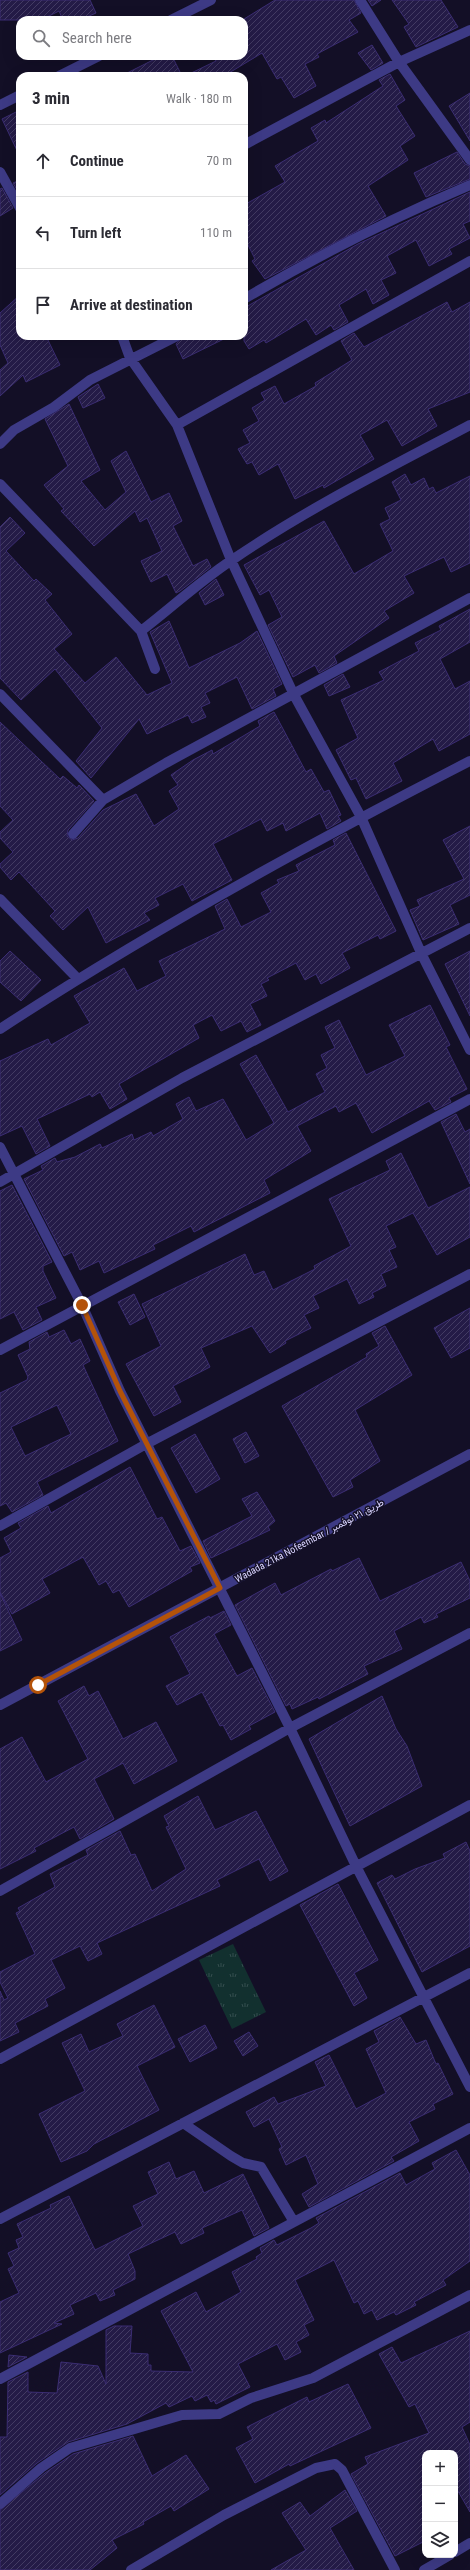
<!DOCTYPE html>
<meta charset="utf-8">
<style>
:root{--surface:#fff;--page:#f2f2f3;--text:#2b2b33;--muted:#7c7c81;--line:#e1e1e2}
body{margin:0;font-family:"Roboto Condensed",Vazirmatn,sans-serif;background:var(--page);color:var(--text)}
.controls{position:absolute;right:12px;bottom:12px;display:grid;overflow:hidden;border-radius:8px;box-shadow:0 4px 16px #0002}
.controls button{width:36px;height:36px;display:grid;place-items:center;padding:0;border:0;border-bottom:1px solid var(--line);background:var(--surface);color:var(--text);font:20px sans-serif}
.stop{position:absolute;width:12px;height:12px;margin:-9px;border:3px solid #b45309;border-radius:50%;background:#fff}
.stop.end{background:#b45309;border-color:#fff;box-shadow:0 1px 4px #0008}
.list{margin:0;padding:0;list-style:none}
h2{display:flex;justify-content:space-between;align-items:center;height:52px;margin:0;padding:0 16px;font-size:17px}
h2 small{font-size:13px;font-weight:400;color:var(--muted)}
.list li{display:grid;grid-template-columns:26px 1fr auto;gap:12px;align-items:center;box-sizing:border-box;height:72px;padding:0 16px;border-top:1px solid var(--line)}
.list b{display:block;font-size:15px;white-space:nowrap}
.list em{font-size:13px;font-style:normal;color:var(--muted)}
.icon{flex:none;width:22px;height:22px;fill:none;stroke:currentColor;stroke-width:2;stroke-linecap:round;stroke-linejoin:round}
.map{position:relative;flex:none;width:470px;height:2570px;overflow:hidden}
.search{position:absolute;background:var(--surface);box-shadow:0 4px 16px #0002;left:16px;top:16px;width:232px;height:44px;display:flex;align-items:center;gap:10px;box-sizing:border-box;padding:0 14px;border-radius:12px;color:var(--muted);font-size:15px}
.panel{position:absolute;background:var(--surface);box-shadow:0 4px 16px #0002;left:16px;top:72px;width:232px;height:268px;border-radius:12px}
.map>svg:first-child{display:block}
.park{fill:url(#park-tufts)}
.building{fill:url(#building-hatch);stroke:#3b2d73;fill-rule:evenodd}
.lines{fill:none;stroke-linecap:round;stroke-linejoin:round}
.minor{stroke:#3d3a85;stroke-width:10}
.tertiary{stroke:#3d3a85;stroke-width:10}
.route{stroke:#b45309;stroke-width:5}
.labels{text-anchor:middle;stroke-width:3;stroke-linejoin:round;paint-order:stroke}
.street-label{font-size:10px;fill:#d9d4ff;stroke:#130f26}
</style>
<div class="map">
<svg width="470" height="2570" viewBox="0 0 470 2570">
<defs>
<pattern id="park-tufts" width="24" height="20" patternUnits="userSpaceOnUse"><rect width="24" height="20" fill="#12302f"/><path d="M3 7l-1-3M5 7V3M7 7l1-3M15 17l-1-3M17 17v-4M19 17l1-3" fill="none" stroke="#344d4e"/></pattern>
<pattern id="building-hatch" width="6" height="6" patternUnits="userSpaceOnUse"><rect width="6" height="6" fill="#241b47"/><path d="M-1 1l2-2M0 6l6-6M5 7l2-2" fill="none" stroke="#433b63"/></pattern>
</defs>
<rect width="100%" height="100%" fill="#130f26"/>
<path class="park" d="M233 1944 266 2012 232 2029 199 1960Z"/>
<path class="building" d="M0 0H90L96 13 80 20H63L59 11 41 20H0Z
M275 0H354L361 13 349 20 358 32 317 54 319 57 305 64 316 86 294 98 281 77 277 79 262 53 224 76H185L216 61 213 56H244V19Z
M368 0H381L372 6Z
M392 0H441L458 27 416 47 404 27 409 24Z
M372 45 383 63 371 70 358 53Z
M161 56H172L182 76H121Z
M390 74 405 100 396 106 415 136 400 146 408 160 368 186 386 216 265 279 252 261 255 259 244 237V205L285 182 275 166 318 141 311 128 325 120 326 123 383 86 379 80Z
M470 93V141L449 106Z
M20 110V157L2 119Z
M457 152 465 164 470 166V179L426 197 414 173Z
M20 180V195L13 183Z
M2 188 13 208 0 216V189Z
M470 192V221L463 224 470 238 449 249 452 254 429 266 416 240 387 256 396 273 381 280 389 295 373 304 366 289 339 305 348 322 334 330 331 325 316 335 306 319 266 343 264 340 249 349 244 341V308L358 244Z
M20 295V336H46L60 365 26 382 23 375 0 396V370L8 363 0 345V313Z
M447 302 452 312 470 302V392L428 409 437 426 402 446 387 420 360 435 374 459 324 488 323 485 295 499 278 464 259 475 252 462 247 464 238 449 250 443 243 430 259 421 252 408 265 400 261 393 275 386 284 404 316 386 315 383 352 360 341 341 354 333 364 347Z
M183 336H230L183 359 176 344Z
M98 384 105 398 83 408 78 397Z
M69 404 100 470 81 481 105 510 126 492 111 461 126 451 151 502 169 493 182 521 173 526 193 566 207 559 211 567 180 591 176 593 167 574 151 582 141 561 162 551 147 518 140 522 135 511 94 546 61 511 64 509 44 485 68 466 45 419Z
M405 474 411 485 424 478 429 489 433 487 436 493 470 476V563L451 572 444 557 404 576 414 593 384 611 389 618 334 656 337 663 319 673 315 665 293 677 268 625 282 617 269 590 260 595 244 565 324 521 354 574 393 551 380 524 390 519 385 508 401 500 392 482Z
M10 517 25 533 6 551 34 581 36 579 52 594 45 600 72 634 54 649 85 683 116 657 147 695 172 683 150 632 169 621 189 668 240 643 257 631 282 684 273 689 276 696 252 709 237 677 205 693 210 703 201 707 206 717 192 723 188 715 147 734 139 719 91 778 76 761 102 728 55 669 21 700 0 678V527Z
M216 579 224 595 205 605 199 593Z
M470 609V642L440 659 455 689 470 681V734L439 751 433 739 393 763 402 781 366 799 356 778 351 780 336 750 358 738 341 700 384 680 379 672 419 651 415 643 441 630 439 626Z
M343 674 350 687 329 696 324 685Z
M274 712 306 772 311 769 324 792 329 790 341 815 338 816 341 821 327 829 320 813 286 831 283 823 267 831 261 819 213 844 232 880 192 901 183 884 155 898 159 905 144 913 150 920 106 943 88 907 63 930 50 916 55 911 19 872 11 880 0 867V864L13 852 0 838V832L13 820 0 806V722L60 779 63 776 77 788 79 785 94 801 68 830 67 836 72 840 78 838 103 810 136 794 154 826 179 809 169 791 178 785 171 775 193 760 212 750 213 754 260 726 258 721Z
M470 826V895L450 905 459 924 423 940 410 910 420 906 417 900 464 879 443 840Z
M346 833 396 931 380 939 378 935 342 953 350 968 321 984 316 974 305 980 296 963 267 978 269 980 261 984 267 996 250 1004 261 1025 247 1032 241 1021 221 1031 212 1015 193 1025 199 1038 119 1084 127 1099 110 1109 100 1092 92 1097 90 1094 37 1119 50 1146 36 1154 22 1126 0 1136V1061L48 1039 51 1045 90 1023 74 996 124 968 137 991 166 976 159 961 225 929 215 906 227 899 241 927 271 912 261 893 279 883 277 880 299 871 296 865 335 845 333 840Z
M10 951 41 980 21 1001 0 982V961Z
M470 951V1016L445 964Z
M430 1005 450 1045 446 1047 467 1089 449 1098 451 1102 435 1110 429 1101 372 1133 356 1103 339 1112 336 1106 297 1126 311 1151 264 1180 270 1193 194 1232 191 1226 153 1245 155 1249 104 1273 99 1261 80 1270 72 1252 64 1256 24 1179 43 1170 41 1166 55 1158 57 1162 75 1157 100 1144 102 1148 132 1134 134 1140 151 1132 153 1136 183 1119 176 1104 189 1097 196 1111 223 1099 246 1140 274 1123 240 1064 256 1055 288 1112 325 1092 316 1074 327 1068 321 1055 335 1048 325 1027 339 1020 366 1075 405 1056 389 1025Z
M456 1114 465 1132 470 1129V1184L441 1122Z
M401 1153 428 1208 470 1187V1237L437 1255 413 1213 386 1226 396 1247 389 1250 397 1267 381 1274 386 1286 372 1293 374 1297 359 1304 347 1279 313 1296 319 1308 304 1315 311 1328 285 1341 286 1343 270 1353 252 1326 201 1348 210 1367 173 1386 181 1402 154 1416 126 1364 161 1346 142 1304 245 1254 254 1275 264 1271 273 1290 315 1269 314 1266 351 1246 329 1199 390 1170 386 1161Z
M12 1185 52 1262 43 1266V1271L56 1298 36 1307 42 1320 23 1330 14 1312 0 1319V1191Z
M134 1294 145 1317 130 1325 118 1302Z
M470 1308V1348L451 1358 434 1328Z
M385 1326 412 1375 355 1410 380 1461 350 1480 353 1487 333 1497 282 1406 367 1357 366 1354 379 1346 372 1333Z
M64 1330 71 1344 80 1339 90 1361 83 1365 118 1441 37 1482 43 1495 12 1512 6 1503 0 1506V1393L27 1380 28 1377 18 1355 30 1349 29 1342 47 1332 49 1337ZM57 1405 71 1434 25 1456 11 1427Z
M246 1432 259 1456 245 1463 233 1439Z
M195 1434 220 1479 196 1493 171 1448Z
M130 1467 157 1519 162 1517 180 1551 191 1546 200 1563 190 1567 192 1571 129 1607 119 1590 113 1593 106 1581 99 1585 83 1557 42 1579 50 1593 12 1614 0 1592V1558L11 1552 4 1538 21 1528 18 1523 48 1506 51 1513Z
M257 1492 275 1521 268 1527 270 1530 211 1558 203 1541 252 1516 242 1499Z
M359 1558 380 1601 461 1562 470 1581V1598L436 1614 438 1617 424 1623 421 1617 394 1631 402 1649 364 1666 368 1674 319 1699 318 1697 292 1709 290 1704 286 1706 235 1605 275 1583 281 1595 331 1569 332 1571Z
M0 1593 22 1640 0 1651Z
M224 1611 231 1625 214 1634 237 1676 252 1668 275 1712 249 1726 251 1729 231 1740 223 1725 220 1726 202 1692 177 1705 166 1686 190 1674 170 1637 209 1616 210 1618Z
M84 1686 89 1696 98 1691 123 1739 156 1722 177 1761 134 1784 123 1763 94 1779 114 1819 80 1839 74 1827 34 1848 36 1851 0 1869V1749L22 1737 46 1782 88 1759 58 1701Z
M382 1696 396 1729 407 1746 422 1786 350 1826 309 1739Z
M198 1796 215 1830 256 1811 288 1871 270 1881 259 1859 217 1880 220 1886 97 1943 102 1954 88 1961 80 1946 51 1960 65 1988 45 1999 48 2006 15 2023 19 2032 0 2041V1991L4 2000 8 1998 0 1982V1972L35 1954 16 1913 20 1911 18 1908 55 1887 50 1874 88 1855 86 1850 120 1831 131 1855 135 1854 152 1891 186 1869 166 1827 169 1826 164 1816Z
M466 1842 470 1851V1946L422 1972 377 1883 392 1875 395 1879 415 1869 445 1858 443 1854Z
M338 1884 378 1960 354 1973 367 1998 354 2006 300 1905Z
M154 2005 175 2047 137 2066 159 2110 94 2144 87 2151 61 2162 39 2114 85 2091 62 2043 81 2034 89 2052 123 2036 117 2024Z
M400 2017 416 2044 426 2040 436 2064 438 2063 453 2094 433 2104 435 2109 409 2122 419 2141 391 2157 394 2161 309 2207 302 2194 318 2184 306 2155 286 2165 279 2149 282 2147 269 2119 254 2127 246 2112 274 2097 278 2104 326 2086 315 2062 329 2055 356 2109 386 2093 366 2049 379 2042 374 2031Z
M205 2025 217 2048 190 2062 178 2039Z
M249 2032 258 2046 243 2056 234 2041Z
M456 2150 470 2175V2261L443 2280 446 2285 414 2302 416 2305 396 2315 394 2312 377 2320 372 2310 364 2314 358 2301 354 2303 334 2260 295 2280 314 2320 304 2325 309 2335 296 2342 301 2352 285 2360 277 2344 238 2364 250 2387 216 2404 214 2400 211 2402 207 2395 195 2401 192 2396 169 2407 166 2403 127 2424 68 2442 37 2463 0 2495V2437H7L8 2382 28 2372V2392L57 2393 61 2362 98 2366 106 2384V2330L114 2326H132L130 2353 148 2354V2365H151V2371L193 2372 161 2311 196 2292 206 2312 241 2292 232 2272 257 2259 256 2257 262 2253 260 2248 274 2240 277 2245 311 2228 319 2223 316 2218 400 2173 406 2185 435 2169 432 2163Z
M169 2162 176 2179 194 2171 204 2193 243 2174 269 2228 254 2236 242 2210 202 2228 204 2233 181 2244 175 2232 128 2254 135 2271V2279L113 2290 115 2295 100 2301 96 2293 70 2305 74 2314 54 2323 62 2324 0 2353V2302L19 2293 8 2269 14 2266 8 2253 19 2248 16 2240 23 2237 17 2224 51 2208 50 2205 69 2196 95 2250 143 2226 133 2206 158 2194 148 2172Z
M470 2331V2422L462 2427 470 2445V2512L455 2486V2453H425V2541L395 2556 351 2474 368 2464 365 2457 429 2433 415 2404 409 2407 379 2354 392 2347 401 2363Z
M9 2355 27 2357 8 2367Z
M348 2384 371 2428 290 2466 289 2464 255 2483 236 2448 253 2439 247 2427 307 2397 309 2402Z
M133 2436 152 2476 186 2455 209 2489 174 2511 171 2506 143 2522 144 2524 112 2540 117 2548 90 2570H0V2510L45 2473 73 2454Z
M345 2490 357 2511 330 2528 354 2570H271L306 2550 282 2513 300 2502 310 2516Z"/>
<g class="lines">
<path class="minor" d="M360 0 399 62 470 160
M171 20 211 0
M59 76 99 56
M0 105 20 95
M244 145 399 62 470 30
M0 172 20 208
M244 299C317 256 392 218 470 185
M122 336 130 358 177 425 231 560 294 695 361 817 422 955 470 1050
M177 425 470 261
M0 444 14 430 54 407 90 380 177 336
M0 484 141 631 155 669
M141 631C171 608 200 581 232 560 308 508 389 468 470 425
M0 694 103 800
M73 834 103 800 166 763 470 598
M0 899 77 978
M0 1029C151 930 310 843 470 761
M0 1147 82 1305 120 1391 290 1728 356 1866 470 2087
M0 1182 182 1078 470 928
M0 1350 470 1099
M0 1526 148 1443 470 1274
M0 1891 290 1728 470 1633
M0 2059 470 1805
M183 2123 231 2156 243 2163 261 2167 294 2222
M0 2219 470 1973
M0 2379 470 2128
M0 2504 41 2468 70 2448 182 2415 219 2414 251 2398 313 2378 470 2295
M455 2552 470 2543
M131 2570 224 2515 316 2468 335 2464 342 2470 395 2570
M424 2570 450 2555"/>
<path class="tertiary" d="M0 1705 470 1454"/>
</g>
<g class="lines">
<path class="route" d="M38 1685 220 1588 120 1391 82 1305"/>
</g>
<g class="labels">
<g class="street-label">
<text transform="translate(309 1540) rotate(-28)" y="4">Wadada 21ka Nofeembar / طريق ٢١ نوفمبر</text>
</g>
</g>
</svg>
<div class="controls">
<button>+</button>
<button>−</button>
<button><svg class="icon" aria-label="layers" viewBox="0 0 24 24"><path d="M12 4l9 5-9 5-9-5zM3 14l9 5 9-5"/></svg></button>
</div>
<div class="stop" style="left:38px;top:1685px"></div>
<div class="stop end" style="left:82px;top:1305px"></div>
<div class="search"><svg class="icon" aria-label="search" viewBox="0 0 24 24"><circle cx="10" cy="10" r="6"/><path d="M15 15l6 6"/></svg>Search here</div>
<section class="panel">
<h2>3 min<small>Walk · 180 m</small></h2>
<ul class="list">
<li><svg class="icon" aria-label="ahead" viewBox="0 0 24 24"><path d="M12 20V5M6 11l6-6 6 6"/></svg><div><b>Continue</b></div><em>70 m</em></li>
<li><svg class="icon" aria-label="left" viewBox="0 0 24 24"><path d="M17 20v-9H6M10 6l-5 5 5 5"/></svg><div><b>Turn left</b></div><em>110 m</em></li>
<li><svg class="icon" aria-label="arrive" viewBox="0 0 24 24"><path d="M6 21V4h12l-3 4 3 4H6"/></svg><div><b>Arrive at destination</b></div></li>
</ul>
</section>
</div>
